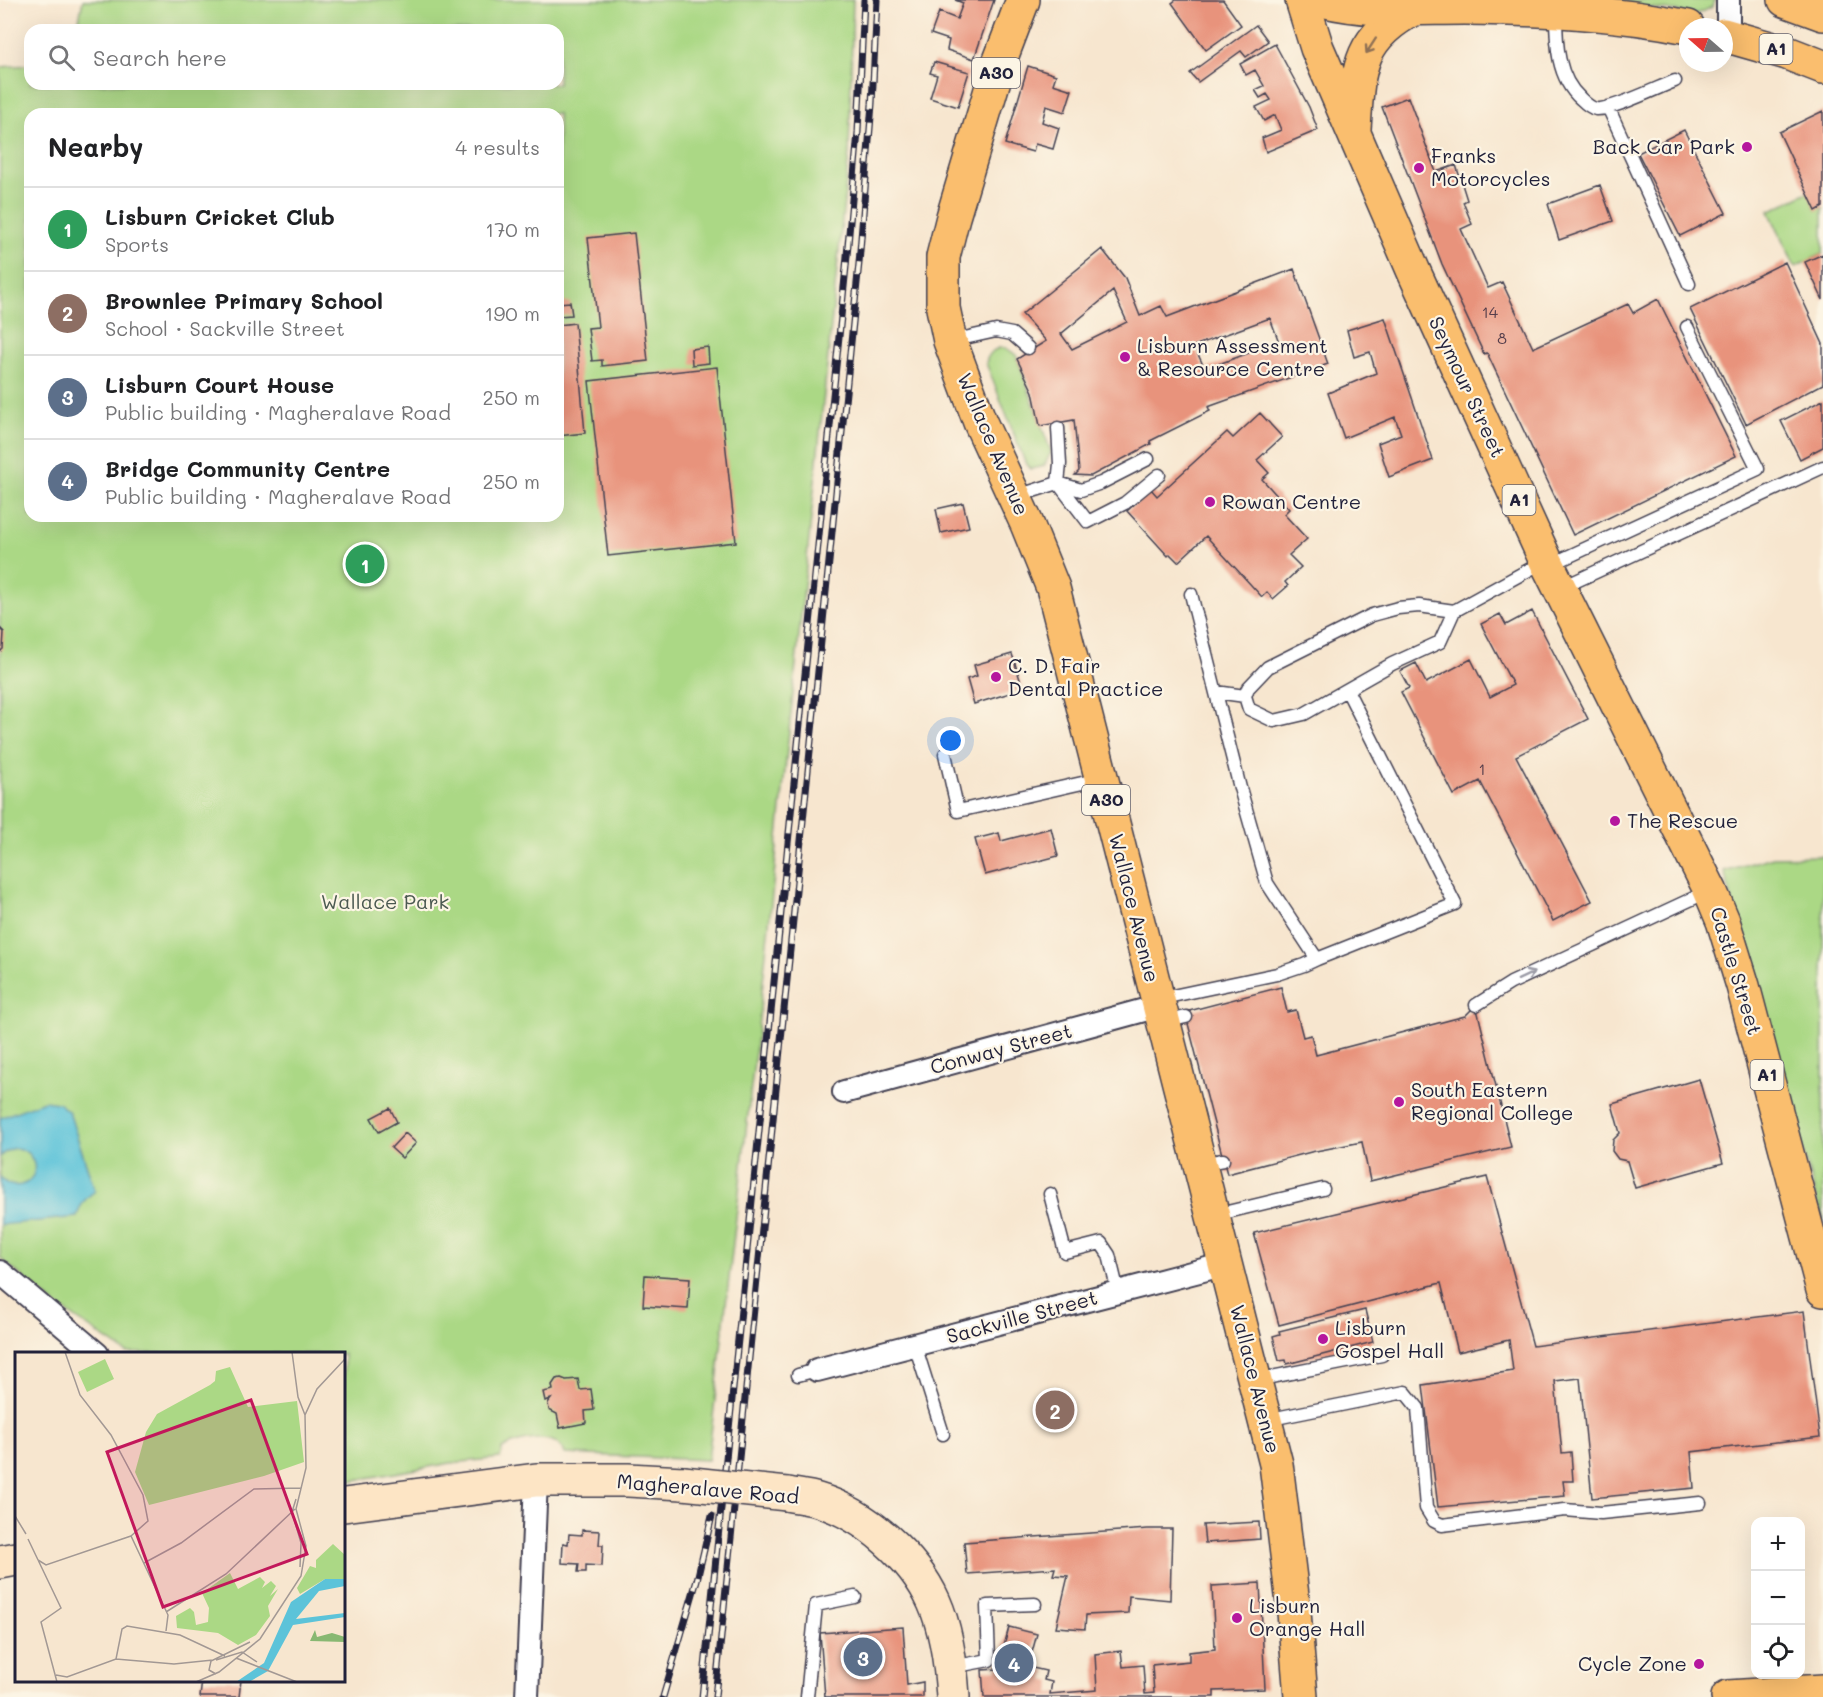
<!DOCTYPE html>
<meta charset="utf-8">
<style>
:root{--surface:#fff;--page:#f6f6f6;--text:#202124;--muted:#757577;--line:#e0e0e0;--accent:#1a73e8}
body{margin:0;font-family:Mali,sans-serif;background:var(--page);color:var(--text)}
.controls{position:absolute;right:18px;bottom:18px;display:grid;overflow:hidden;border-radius:12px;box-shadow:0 6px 24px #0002}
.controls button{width:54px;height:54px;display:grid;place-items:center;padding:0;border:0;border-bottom:2px solid var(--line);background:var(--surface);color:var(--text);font:30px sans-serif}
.compass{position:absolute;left:1679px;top:18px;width:54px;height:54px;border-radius:50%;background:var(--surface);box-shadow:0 6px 24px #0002;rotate:290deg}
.you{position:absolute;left:951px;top:741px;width:21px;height:21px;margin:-15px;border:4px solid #fff;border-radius:50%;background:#1a73e8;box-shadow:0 0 0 9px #1a73e833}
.badge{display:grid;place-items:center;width:39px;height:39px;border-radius:50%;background:var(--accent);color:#fff;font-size:20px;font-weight:700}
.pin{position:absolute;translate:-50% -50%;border:3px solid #fff;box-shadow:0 2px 6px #0006}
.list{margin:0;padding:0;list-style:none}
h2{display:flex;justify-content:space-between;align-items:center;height:78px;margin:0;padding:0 24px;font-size:26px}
h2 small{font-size:20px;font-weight:400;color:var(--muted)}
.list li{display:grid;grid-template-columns:39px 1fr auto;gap:18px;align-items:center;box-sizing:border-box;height:84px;padding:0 24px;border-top:2px solid var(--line)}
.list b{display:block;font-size:22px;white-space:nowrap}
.list p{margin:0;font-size:20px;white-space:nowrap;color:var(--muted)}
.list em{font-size:20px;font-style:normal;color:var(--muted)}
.icon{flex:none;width:33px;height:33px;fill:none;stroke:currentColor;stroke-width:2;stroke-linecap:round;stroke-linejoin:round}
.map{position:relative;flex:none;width:1823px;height:1697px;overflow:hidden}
.search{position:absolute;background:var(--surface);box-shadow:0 6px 24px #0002;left:24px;top:24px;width:540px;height:66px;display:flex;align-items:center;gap:15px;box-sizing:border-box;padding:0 21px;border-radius:18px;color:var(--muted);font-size:22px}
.panel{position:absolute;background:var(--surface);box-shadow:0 6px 24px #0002;left:24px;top:108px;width:540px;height:414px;border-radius:18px}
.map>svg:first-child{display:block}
.green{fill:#abd885;stroke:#667d60;stroke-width:1.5;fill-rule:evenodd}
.water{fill:#5cc3d9;stroke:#3f728a;stroke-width:1.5}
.building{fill:#e8937b;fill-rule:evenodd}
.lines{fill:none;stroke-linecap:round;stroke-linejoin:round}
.lane-casing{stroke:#423f51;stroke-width:15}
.street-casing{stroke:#423f51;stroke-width:26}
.secondary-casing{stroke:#423f51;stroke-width:36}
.primary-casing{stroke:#423f51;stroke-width:36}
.highway-casing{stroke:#423f51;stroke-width:36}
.lane{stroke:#fff;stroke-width:12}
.street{stroke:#fff;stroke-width:22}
.secondary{stroke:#fde5c5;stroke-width:33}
.primary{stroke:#fabe6e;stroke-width:33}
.highway{stroke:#fabe6e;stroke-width:33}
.rail-casing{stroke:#22223b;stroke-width:7}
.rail{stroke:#fcf5e5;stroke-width:4.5;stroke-dasharray:14;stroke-linecap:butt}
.secondary-bridge-casing{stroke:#423f51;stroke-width:36;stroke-linecap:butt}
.secondary-bridge{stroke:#fde5c5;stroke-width:33}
.oneway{stroke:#8e7054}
.oneway2{stroke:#9c9ca7}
.poi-dot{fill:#b5179e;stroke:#fcf5e5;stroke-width:2}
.labels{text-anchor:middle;stroke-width:4.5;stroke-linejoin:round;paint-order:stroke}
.number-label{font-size:16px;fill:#543e4b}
.shield{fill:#fcf5e5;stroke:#63616e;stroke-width:1.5}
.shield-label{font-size:18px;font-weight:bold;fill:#22223b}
.poi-label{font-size:20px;fill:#22223b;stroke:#fcf5e5;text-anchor:start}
.street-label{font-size:20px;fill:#22223b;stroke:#fcf5e5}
.park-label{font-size:20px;fill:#4b5951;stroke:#fcf5e5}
.inset-road{fill:none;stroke:#a29894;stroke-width:1.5}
.view{fill:#c2185b;fill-opacity:0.15;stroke:#c2185b;stroke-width:3}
.inset-edge{fill:none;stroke:#22223b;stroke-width:3}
</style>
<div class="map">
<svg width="1823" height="1697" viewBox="0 0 1823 1697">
<rect width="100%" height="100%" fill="#fcf5e5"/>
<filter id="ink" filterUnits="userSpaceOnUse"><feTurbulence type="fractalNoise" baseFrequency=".0167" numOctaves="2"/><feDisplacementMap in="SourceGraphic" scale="12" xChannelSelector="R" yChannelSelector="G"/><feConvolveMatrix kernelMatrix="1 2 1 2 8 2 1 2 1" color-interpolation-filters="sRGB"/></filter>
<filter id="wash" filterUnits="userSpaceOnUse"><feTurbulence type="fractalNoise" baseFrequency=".008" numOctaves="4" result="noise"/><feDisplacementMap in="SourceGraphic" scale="24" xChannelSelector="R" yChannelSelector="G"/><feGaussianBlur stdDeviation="1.35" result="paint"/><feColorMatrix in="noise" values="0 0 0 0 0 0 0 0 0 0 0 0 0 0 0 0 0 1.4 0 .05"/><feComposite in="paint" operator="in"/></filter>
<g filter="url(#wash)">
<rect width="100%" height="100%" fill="#f7e6cf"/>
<path class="green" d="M83 0H853L849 153 761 1001 708 1460 565 1454C558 1431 518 1439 502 1449L500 1458 451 1463 344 1482V1354L127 1353 56 1305 0 1258V67L30 65V84H558V30H77ZM30 114H558V516H30Z
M1591 0H1715L1713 7 1696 14Z
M1808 192 1816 210 1823 207V254L1795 267 1769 211Z
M999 348H1006L1016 355 1051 452 1044 466 1031 469 1025 462 986 363C987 356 992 350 999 348Z
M1823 856V1222L1724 871 1773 857Z"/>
<path class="water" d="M44 1101 58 1103 69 1112 95 1191C85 1198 80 1205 77 1217L0 1225V1177C5 1184 12 1187 21 1185 51 1177 25 1129 0 1157V1118Z"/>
<g id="blocks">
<path class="building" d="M955 0H994L974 59 947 50 949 40 931 34 939 12 957 19 963 3Z
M1176 0H1223L1241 25 1206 50 1172 3Z
M1256 25 1268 41 1246 57 1241 51 1198 82 1190 73Z
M1275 44 1309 107 1318 130 1266 152 1262 138 1281 130 1275 115 1264 121 1256 107 1271 100 1267 94 1260 98 1255 90 1264 86 1255 70 1246 75 1240 64Z
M934 62 969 72 958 107 930 98 937 75 930 73Z
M1028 66 1056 75 1053 84 1072 90 1065 112 1046 106 1042 122 1059 128 1053 149 1035 144 1033 152 1005 144Z
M1408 97 1436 172 1456 165 1467 200 1463 202 1472 224 1461 229 1488 288 1502 282 1533 348 1628 304 1633 313 1658 299 1736 456 1573 535 1487 353 1484 354 1442 264 1382 107Z
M1823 111V207L1816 211 1779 132Z
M1684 130 1726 213 1680 236 1638 153Z
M1600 185 1613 221 1559 240 1548 204Z
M634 233 648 361 602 366V360L592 361 588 328 598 327 588 238Z
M1102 249 1125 278 1140 316 1161 306 1167 317 1294 269 1328 364 1208 407 1210 411 1150 441 1151 444 1091 476 1075 475 1079 471 1074 420 1040 426 1033 392 1017 359 1046 341 1022 314ZM1113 291 1127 322 1072 349 1061 334ZM1270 318 1279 342 1205 369 1194 346Z
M1823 254V300L1805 262Z
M1785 262 1823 344V384L1746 424 1690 309Z
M570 302 572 315 558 316V303Z
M1385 318 1433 460 1389 477 1378 443 1401 434 1395 417 1344 438 1328 393 1376 373 1370 352 1354 357 1347 330Z
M575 323 585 433 558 436V325Z
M708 347 709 363 692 365 691 349Z
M717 367 736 542 608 556 589 381Z
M1823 400V447L1800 459 1781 421Z
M1260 413 1282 437 1257 460 1269 473 1262 479 1289 509 1284 514 1307 539 1289 555 1301 567 1285 582 1288 586 1273 599 1267 592 1262 597 1206 536 1178 562 1170 554 1168 556 1127 511 1151 489 1157 496 1227 432 1233 438Z
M963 503 969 527 941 533 936 509Z
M1532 611 1588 719 1516 756 1592 901 1553 921 1480 781 1454 795 1401 692 1409 688 1400 671 1416 663 1426 683 1471 659 1490 697 1513 685 1481 624 1500 614 1506 625Z
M0 628 4 632 3 649 0 652Z
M1012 654 1023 689 974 704 967 679 977 676 974 665Z
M1051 828 1058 856 985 875 975 839 999 833 1001 841Z
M1281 987 1287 1012 1296 1010 1303 1037 1311 1035 1316 1055 1465 1016 1476 1005 1511 1147 1370 1181 1362 1142 1311 1152 1227 1174 1185 1012Z
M1699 1079 1723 1163 1635 1188 1627 1161 1618 1159 1612 1151 1613 1140 1620 1133 1612 1104Z
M390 1108 397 1122 379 1132 371 1118Z
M405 1133 416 1143 402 1158 391 1148Z
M1487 1177 1533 1346 1804 1311 1820 1437 1691 1452 1694 1488 1592 1498 1580 1378 1555 1381 1562 1453 1571 1452 1573 1481H1563L1565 1496 1438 1507 1423 1385 1513 1371 1509 1340 1458 1352 1441 1283 1279 1325 1254 1233Z
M645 1275 690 1278 688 1309 643 1306Z
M1365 1310 1373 1342 1287 1364 1286 1360 1279 1361 1273 1336 1280 1334 1279 1331Z
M561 1378 566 1380 578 1379 580 1390 591 1389 594 1410 585 1411 586 1423 560 1428 557 1414 549 1410 548 1403 551 1399 545 1401 543 1392 553 1390 552 1385 556 1379Z
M1259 1522 1260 1539 1205 1543 1203 1525Z
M1148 1529H1172L1170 1600 1129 1596 1128 1613 1086 1615 1085 1629 1056 1627 1068 1576 1053 1575 1055 1568 967 1574 964 1542Z
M582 1530 600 1531 599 1545H603L602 1566 586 1565V1572H578L579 1564 562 1563 563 1543 568 1544 569 1534 582 1535Z
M1260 1583 1265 1689 1214 1691V1697H984L982 1670 998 1669 1009 1627 1037 1634 1028 1667 1046 1671 1044 1680 1052 1682 1050 1694 1097 1690 1095 1654 1121 1651 1123 1667 1143 1665 1145 1694 1154 1693 1152 1665 1189 1661V1652L1215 1649 1212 1586Z
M903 1627 907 1685 923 1682V1697H825L820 1633Z
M202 1680H241L239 1697H200Z"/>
</g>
</g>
<g filter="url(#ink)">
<use href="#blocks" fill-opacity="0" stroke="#423f51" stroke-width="1.5"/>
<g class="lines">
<defs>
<path id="lane" d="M1556 13C1556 43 1557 78 1581 99 1585 103 1591 108 1596 109 1610 111 1659 87 1675 81
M1608 107 1689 284
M951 341 996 331 1012 334 1028 348
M1058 483 1088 522 1125 503 1159 475
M1058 483 1081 490 1101 483 1148 459
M1017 496 1058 483 1060 464 1058 428
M1550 565 1758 469 1687 327
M1561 588 1823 467
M1419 606 1454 611 1440 642 1392 664 1304 714 1274 721 1249 709 1245 696 1248 688 1268 667 1372 615 1398 608Z
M1454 611 1545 561
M1216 692 1245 696
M945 754 958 811 1100 779
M1317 959 1455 904 1347 690
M1158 999 1277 974 1304 965 1317 959 1267 883 1240 788 1191 594
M1476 1005 1511 983 1709 891
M1164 1022 1186 1017
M1201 1164 1223 1160
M1050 1194 1065 1252 1101 1243 1109 1255 1118 1292
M1215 1215 1323 1189
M915 1345 943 1434
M798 1375 817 1370
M1256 1380 1382 1355
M1266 1420 1405 1392 1418 1408 1426 1508 1434 1521 1442 1525 1565 1510 1601 1513 1700 1503
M952 1667 989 1660 987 1606 1035 1604
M807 1697 816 1605 855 1597"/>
<path id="street" d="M1728 0V36
M844 1092 1159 1006
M0 1272 97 1354
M817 1370 1226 1264
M527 1697 536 1480"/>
<path id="secondary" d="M787 1494C797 1496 808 1497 818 1500 865 1514 914 1557 934 1602 947 1631 951 1665 953 1697
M344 1505 536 1480H628L683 1483
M0 1562 16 1559"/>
<path id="primary" d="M1023 0 999 63 953 217 943 257V308L950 341 980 422 1027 524 1053 588 1276 1464 1294 1612 1301 1697
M1302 0 1317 48 1414 272 1546 561 1710 890 1723 921 1743 986 1823 1290
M1354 129C1358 70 1357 38 1415 8
M1728 1697 1823 1691"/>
<path id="highway" d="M1322 0C1368 12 1417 8 1464 8 1538 9 1615 12 1688 27
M1785 0 1823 14
M1724 35 1787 53 1823 67"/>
</defs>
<use href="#lane" class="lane-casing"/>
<use href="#street" class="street-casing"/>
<use href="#secondary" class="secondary-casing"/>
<use href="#primary" class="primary-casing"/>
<use href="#highway" class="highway-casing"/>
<use href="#lane" class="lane"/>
<use href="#street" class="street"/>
<use href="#secondary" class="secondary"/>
<use href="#primary" class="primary"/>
<use href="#highway" class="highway"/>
<defs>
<path id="rail" d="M663 1697 697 1580 712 1516
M702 1697 846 267 858 132 864 0
M715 1697 859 263 872 104 877 0"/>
</defs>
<use href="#rail" class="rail-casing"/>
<use href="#rail" class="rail"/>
<defs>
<path id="secondary-bridge" d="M683 1483 787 1494"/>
</defs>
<use href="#secondary-bridge" class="secondary-bridge-casing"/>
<use href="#secondary-bridge" class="secondary-bridge"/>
</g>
<defs><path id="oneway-shaft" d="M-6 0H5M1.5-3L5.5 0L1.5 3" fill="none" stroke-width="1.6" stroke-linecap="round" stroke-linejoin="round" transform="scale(1.5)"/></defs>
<use class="oneway" href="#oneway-shaft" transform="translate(1371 46) rotate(123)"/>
<use class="oneway2" href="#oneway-shaft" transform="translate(1526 976) rotate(-25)"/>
</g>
<g class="poi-dot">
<circle cx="1747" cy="147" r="6"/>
<circle cx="1419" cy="168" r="6"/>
<circle cx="1125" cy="357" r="6"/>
<circle cx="1210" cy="502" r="6"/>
<circle cx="996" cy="677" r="6"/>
<circle cx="1615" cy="821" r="6"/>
<circle cx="1399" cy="1102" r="6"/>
<circle cx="1323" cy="1339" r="6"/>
<circle cx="1237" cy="1618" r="6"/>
<circle cx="1699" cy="1664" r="6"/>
</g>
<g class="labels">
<g class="number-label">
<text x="1490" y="318">14</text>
<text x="1502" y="344">8</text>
<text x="1482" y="775">1</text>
</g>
<g class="shield">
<rect x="1759.5" y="34" width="33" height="30" rx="4.5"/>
<rect x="972" y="58" width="48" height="30" rx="4.5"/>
<rect x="1502.5" y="485" width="33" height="30" rx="4.5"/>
<rect x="1082" y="785" width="48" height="30" rx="4.5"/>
<rect x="1750.5" y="1060" width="33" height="30" rx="4.5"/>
</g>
<g class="shield-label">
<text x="1776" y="55">A1</text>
<text x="996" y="79">A30</text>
<text x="1519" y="506">A1</text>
<text x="1106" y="806">A30</text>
<text x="1767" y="1081">A1</text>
</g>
<g class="poi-label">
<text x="1735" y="154" text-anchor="end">Back Car Park</text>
<text x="1431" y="163">Franks<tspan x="1431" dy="23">Motorcycles</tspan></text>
<text x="1137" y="353">Lisburn Assessment<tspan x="1137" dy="23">&amp; Resource Centre</tspan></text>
<text x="1222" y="509">Rowan Centre</text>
<text x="1008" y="673">C. D. Fair<tspan x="1008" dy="23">Dental Practice</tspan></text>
<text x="1627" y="828">The Rescue</text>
<text x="1411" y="1097">South Eastern<tspan x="1411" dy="23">Regional College</tspan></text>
<text x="1335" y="1335">Lisburn<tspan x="1335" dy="23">Gospel Hall</tspan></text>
<text x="1249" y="1613">Lisburn<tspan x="1249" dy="23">Orange Hall</tspan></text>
<text x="1687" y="1671" text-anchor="end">Cycle Zone</text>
</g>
<g class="street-label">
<text transform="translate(1467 387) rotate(65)" y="7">Seymour Street</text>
<text transform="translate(993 444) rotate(67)" y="7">Wallace Avenue</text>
<text transform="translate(1134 908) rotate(76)" y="7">Wallace Avenue</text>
<text transform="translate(1736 971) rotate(73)" y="7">Castle Street</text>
<text transform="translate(1001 1049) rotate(-15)" y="7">Conway Street</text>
<text transform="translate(1022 1317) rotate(-15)" y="7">Sackville Street</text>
<text transform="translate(1255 1379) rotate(76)" y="7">Wallace Avenue</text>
<text transform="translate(708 1489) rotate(5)" y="7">Magheralave Road</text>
</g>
<g class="park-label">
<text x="385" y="909">Wallace Park</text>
</g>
</g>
<g transform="translate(15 1352)">
<rect width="330" height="330" fill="#f7e6cf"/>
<path d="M90 7 99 27 72 40 63 20ZM215 15 233 55 282 49 289 110 249 124 134 153 120 120 131 80 142 62 195 33 200 29 201 19ZM318 192 330 203V227H310L285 242 282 236 295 214 301 216V208ZM215 221 223 237 245 225 250 230 247 236 256 229 261 234 255 244 263 237 253 254 255 264 241 283 223 293 203 281 162 276 161 264 175 256 179 260 181 273 193 270 194 256 187 241Z" fill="#abd885"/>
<path d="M300 278 302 285 317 281 330 285V290L295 289Z" fill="#88b872"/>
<path d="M310 227H330V234L304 239 281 267 330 261V265L278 273 253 319 234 330H221L249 311 276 250Z" fill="#5cc3d9"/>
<path class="inset-road" d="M50 0 65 43 96 83 128 143 133 169 116 184M277 0 283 45 290 63M281 147 277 160 286 191 285 215M0 164 11 182M13 187 46 256 26 270 42 330M23 208 31 213 116 184 153 263 151 279M129 211 166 191 239 137 286 136M151 260 211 222 280 157M221 306 282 330M101 307 107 277 112 274 165 283 210 304M201 308 227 300 242 310M201 322 194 318 196 309 235 290M41 323 52 325 101 307 159 312 198 308M181 330 204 320 245 287 286 224 291 194 281 157 291 116 290 63 302 37 330 7"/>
<path class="view" d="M236 48 292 202 148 255 92 100Z"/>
<rect width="330" height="330" class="inset-edge"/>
</g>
</svg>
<div class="controls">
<button>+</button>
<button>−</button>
<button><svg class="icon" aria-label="locate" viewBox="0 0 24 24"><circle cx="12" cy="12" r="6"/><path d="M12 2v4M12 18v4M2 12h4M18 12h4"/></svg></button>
</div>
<svg class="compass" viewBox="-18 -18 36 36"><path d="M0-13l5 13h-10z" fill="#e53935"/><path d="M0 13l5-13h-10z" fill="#757577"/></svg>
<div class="you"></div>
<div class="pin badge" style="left:365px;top:564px;background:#2e9e5b">1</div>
<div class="pin badge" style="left:1055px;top:1410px;background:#8d6e63">2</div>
<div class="pin badge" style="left:863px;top:1657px;background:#5c6f8a">3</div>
<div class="pin badge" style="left:1014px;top:1663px;background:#5c6f8a">4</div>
<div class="search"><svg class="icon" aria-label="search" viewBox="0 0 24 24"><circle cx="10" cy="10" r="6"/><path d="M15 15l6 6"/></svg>Search here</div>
<section class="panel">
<h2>Nearby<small>4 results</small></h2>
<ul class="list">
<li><span class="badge" style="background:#2e9e5b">1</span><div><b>Lisburn Cricket Club</b><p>Sports</p></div><em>170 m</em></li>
<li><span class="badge" style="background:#8d6e63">2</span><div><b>Brownlee Primary School</b><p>School · Sackville Street</p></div><em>190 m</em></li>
<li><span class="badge" style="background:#5c6f8a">3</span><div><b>Lisburn Court House</b><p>Public building · Magheralave Road</p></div><em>250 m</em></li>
<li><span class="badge" style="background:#5c6f8a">4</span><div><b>Bridge Community Centre</b><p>Public building · Magheralave Road</p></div><em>250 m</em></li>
</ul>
</section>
</div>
